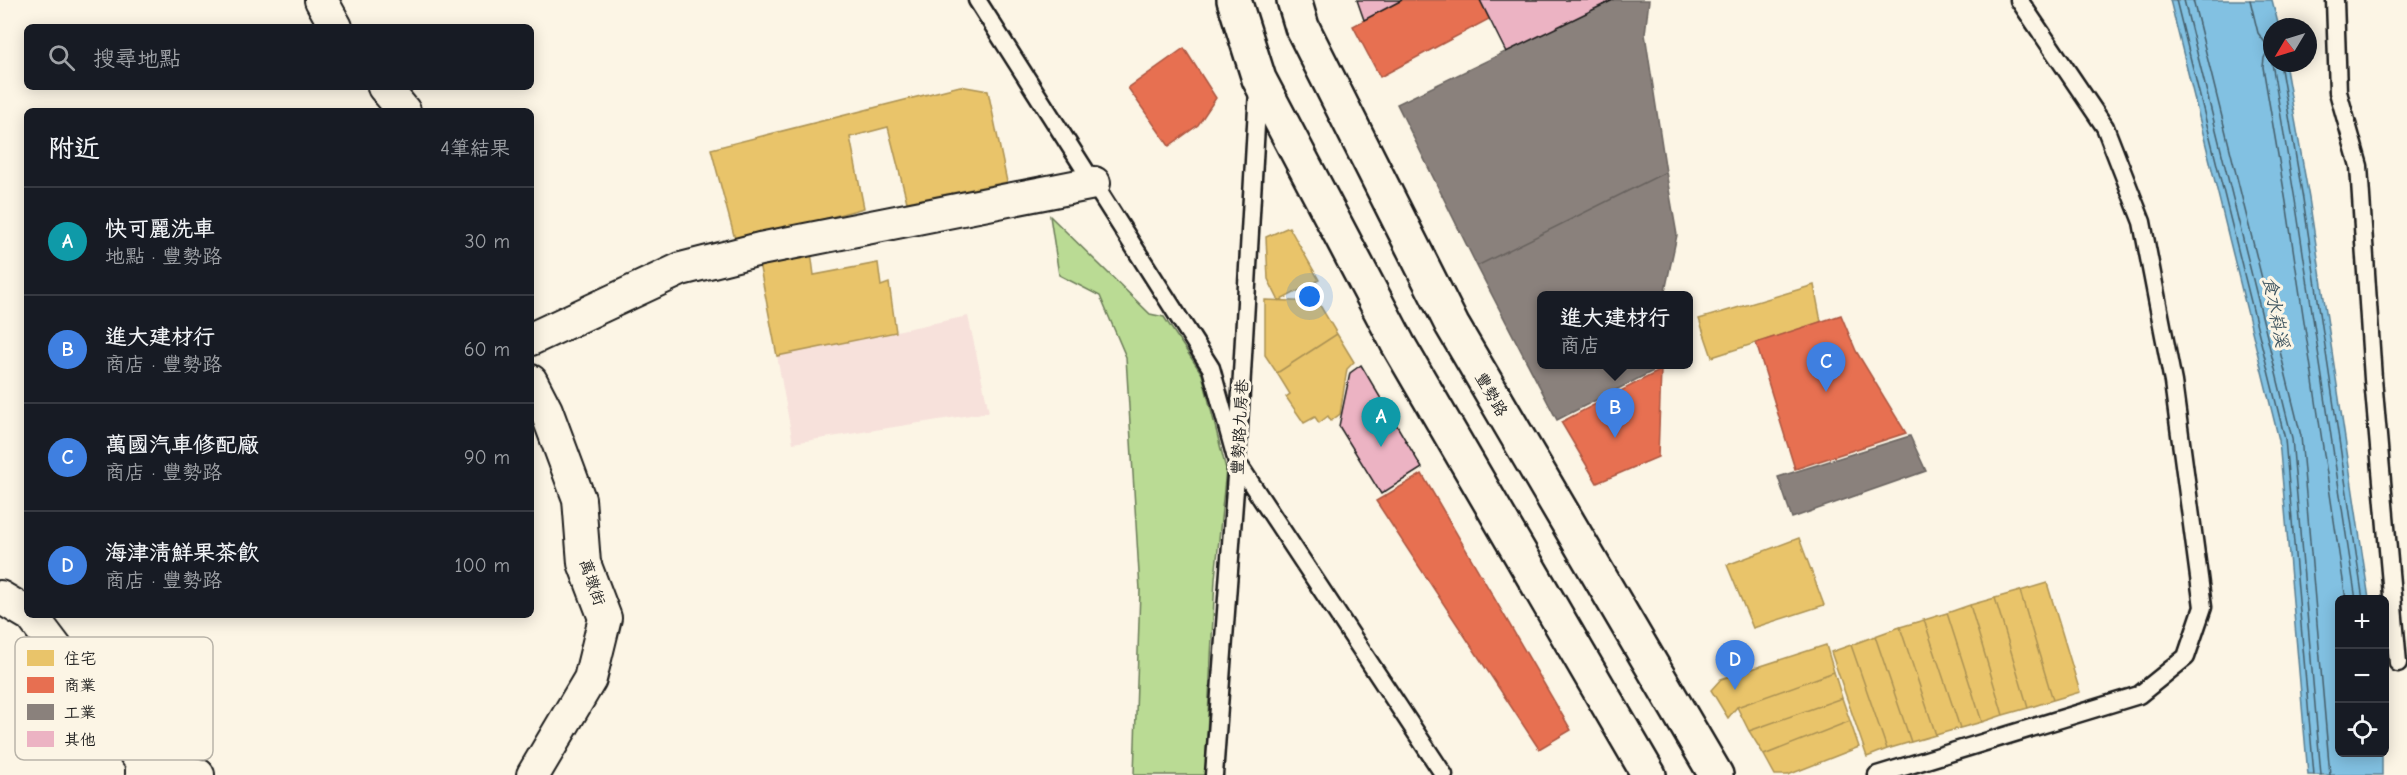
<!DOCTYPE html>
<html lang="zh-TW">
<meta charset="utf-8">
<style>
:root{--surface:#171b24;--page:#20242c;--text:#f1f3f6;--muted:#9ea1a6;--line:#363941;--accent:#d1495b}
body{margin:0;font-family:"Comic Neue","LXGW WenKai TC",sans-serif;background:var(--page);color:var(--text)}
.controls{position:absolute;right:18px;bottom:18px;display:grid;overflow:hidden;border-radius:9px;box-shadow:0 3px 15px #0003}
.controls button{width:54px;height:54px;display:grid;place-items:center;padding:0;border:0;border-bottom:2px solid var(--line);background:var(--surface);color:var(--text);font:30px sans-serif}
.compass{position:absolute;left:2263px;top:18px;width:54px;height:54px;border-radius:50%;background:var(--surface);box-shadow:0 3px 15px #0003;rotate:232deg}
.you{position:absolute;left:1310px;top:297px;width:21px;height:21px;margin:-15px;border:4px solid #fff;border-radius:50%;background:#1a73e8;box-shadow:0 0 0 9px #1a73e833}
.badge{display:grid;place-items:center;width:39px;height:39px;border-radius:50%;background:var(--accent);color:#fff;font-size:20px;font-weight:700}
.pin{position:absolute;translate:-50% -50px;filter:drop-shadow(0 2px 3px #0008)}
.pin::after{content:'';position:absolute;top:32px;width:21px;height:18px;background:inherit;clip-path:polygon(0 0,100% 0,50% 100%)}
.popup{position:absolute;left:1537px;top:291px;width:156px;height:78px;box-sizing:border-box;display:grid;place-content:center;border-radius:9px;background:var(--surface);filter:drop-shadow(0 2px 4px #0005);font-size:20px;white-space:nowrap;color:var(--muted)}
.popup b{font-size:22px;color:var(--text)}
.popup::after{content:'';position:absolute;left:50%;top:100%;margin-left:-12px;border:12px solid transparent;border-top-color:var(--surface)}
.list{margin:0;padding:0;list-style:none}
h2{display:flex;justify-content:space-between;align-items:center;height:78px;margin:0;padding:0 24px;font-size:26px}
h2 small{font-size:20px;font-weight:400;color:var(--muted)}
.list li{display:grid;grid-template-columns:39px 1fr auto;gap:18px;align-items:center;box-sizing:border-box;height:108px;padding:0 24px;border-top:2px solid var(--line)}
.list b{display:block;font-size:22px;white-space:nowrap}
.list p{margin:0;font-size:20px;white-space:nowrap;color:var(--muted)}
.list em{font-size:20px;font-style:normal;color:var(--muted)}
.icon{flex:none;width:33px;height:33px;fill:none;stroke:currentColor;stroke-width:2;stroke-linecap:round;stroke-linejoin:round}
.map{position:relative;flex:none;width:2407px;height:775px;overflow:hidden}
.search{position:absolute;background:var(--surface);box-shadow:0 3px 15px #0003;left:24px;top:24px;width:510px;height:66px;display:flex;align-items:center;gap:15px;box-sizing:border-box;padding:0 21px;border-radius:9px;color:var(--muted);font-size:22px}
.panel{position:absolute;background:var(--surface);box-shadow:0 3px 15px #0003;left:24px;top:108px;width:510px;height:510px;border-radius:9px}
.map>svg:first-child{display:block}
.built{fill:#f7e1db}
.green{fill:#badb94;stroke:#6b7c58;stroke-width:1.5}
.water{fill:#82c1e2;stroke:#597f93;stroke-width:1.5}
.homes{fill:#e9c46a;stroke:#ac9253;stroke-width:1.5}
.shops{fill:#e76f51;stroke:#aa5641;stroke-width:1.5}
.industry{fill:#8a817c;stroke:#69635f;stroke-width:1.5}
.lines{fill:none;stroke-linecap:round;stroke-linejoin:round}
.shore{stroke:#455e6b;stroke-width:1.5}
.building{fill:#ecb3c3;stroke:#1c1c1c;stroke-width:1.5}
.service-casing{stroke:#1c1c1c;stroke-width:21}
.minor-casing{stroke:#1c1c1c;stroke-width:36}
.primary-casing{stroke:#1c1c1c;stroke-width:38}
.service{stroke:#fcf5e5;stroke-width:16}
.minor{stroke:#fcf5e5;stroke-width:32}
.primary{stroke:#fcf5e5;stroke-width:33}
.labels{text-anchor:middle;stroke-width:6;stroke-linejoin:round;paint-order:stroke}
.street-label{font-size:16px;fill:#1c1c1c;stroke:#fcf5e5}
.water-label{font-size:18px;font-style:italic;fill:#405661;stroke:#fcf5e5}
.key{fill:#fcf5e5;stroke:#b9b4a9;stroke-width:1.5}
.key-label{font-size:16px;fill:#1c1c1c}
</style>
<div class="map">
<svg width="2407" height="775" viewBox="0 0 2407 775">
<rect width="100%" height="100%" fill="#fcf5e5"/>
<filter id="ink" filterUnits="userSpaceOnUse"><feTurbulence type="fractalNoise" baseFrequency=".0167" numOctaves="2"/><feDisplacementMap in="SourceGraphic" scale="12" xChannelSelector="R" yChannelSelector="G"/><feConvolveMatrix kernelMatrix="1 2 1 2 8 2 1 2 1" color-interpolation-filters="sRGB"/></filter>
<g filter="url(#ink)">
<path class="built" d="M968 316 989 412 793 443 777 356Z"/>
<path class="green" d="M1050 216 1150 314 1164 317 1202 374 1226 469 1215 579 1205 775H1134L1140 590 1126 357 1100 296 1059 275Z"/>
<path class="water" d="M2170 0H2272L2279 27H2272V63H2285L2309 198 2369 599 2340 600V752L2382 753V775H2308L2279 440Z"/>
<path class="homes" d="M960 86 988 91 1007 182 907 202 888 127 850 137 864 208 736 243 711 149Z
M1289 227 1319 280 1279 301 1268 279 1266 237Z
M811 252 814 275 878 263 881 286 889 283 896 332 777 356 759 263Z
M1814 285 1821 322 1712 357 1699 319Z
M1265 300 1318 302 1337 334 1277 373 1265 355Z
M1337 334 1354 362 1347 369 1340 414 1331 421 1328 416 1319 423 1315 417 1304 423 1286 397 1290 394 1277 373Z
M1799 538 1824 605 1753 628 1727 565Z
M2047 583 2080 692 2053 700 2020 591Z
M2020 591 2053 700 2028 708 1995 598Z
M1995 598 2028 708 2003 715 1970 605Z
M1970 605 2003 715 1982 722 1947 613Z
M1947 613 1982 722 1960 728 1924 620Z
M1924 620 1960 728 1936 735 1900 627Z
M1900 627 1936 735 1911 742 1875 636Z
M1875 636 1911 742 1887 749 1851 645Z
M1826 645 1834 672 1737 707 1728 718 1711 690 1721 679Z
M1851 645 1887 749 1867 757 1831 652Z
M1834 672 1842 698 1749 731 1737 707Z
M1842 698 1850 721 1764 755 1749 731Z
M1850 721 1859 747 1788 775H1775L1764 755Z"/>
<path class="shops" d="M1402 0H1480L1489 19 1380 77 1353 26Z
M1184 48 1216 98 1198 125 1169 146 1128 88Z
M1841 315 1856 351 1906 433 1795 469 1756 343Z
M1661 370 1658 457 1597 483 1561 422Z
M1422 474 1571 730 1539 749 1376 501Z"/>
<path class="industry" d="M1613 0H1649L1645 34 1666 172 1477 266 1397 104Z
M1666 172 1677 235 1664 296H1542V364H1661V367L1557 420 1477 266Z
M1910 436 1926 471 1792 518 1778 477Z"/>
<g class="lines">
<path class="shore" d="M2176 0 2285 439 2314 775
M2184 0 2292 438 2321 775
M2193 0 2301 436 2330 775
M2250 0 2258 33 2269 48 2264 58 2263 67 2286 202 2346 600
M2272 63 2295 200 2356 600
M2280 63 2303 199 2363 600"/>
</g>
<path class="building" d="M1357 0H1402L1364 20Z
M1480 0H1613L1506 52Z
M1361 365 1422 468 1381 494 1339 426 1350 373Z"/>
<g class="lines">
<defs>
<path id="service" d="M977 0 1211 368 1237 462 1444 775
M2335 0 2338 92 2359 166 2373 379 2398 663
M1214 775 1237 462 1258 90
M1877 775 2139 695 2186 657 2203 607 2173 382 2142 222 2105 127 2019 0"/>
<path id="minor" d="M321 0 336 27
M384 87 404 111
M531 339 681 269 760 249 1094 183
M531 381 546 410 579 499 584 563 605 618 590 679 533 775
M0 597 27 613
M31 615 142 762
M142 775V762L198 775"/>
<path id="primary" d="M1234 0 1259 79 1398 344 1649 775
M1294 0 1302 27 1452 325 1716 775"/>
</defs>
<use href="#service" class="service-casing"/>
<use href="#minor" class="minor-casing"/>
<use href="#primary" class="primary-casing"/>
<use href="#service" class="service"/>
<use href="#minor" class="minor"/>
<use href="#primary" class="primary"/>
</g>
</g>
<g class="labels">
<g class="street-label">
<text transform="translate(1492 394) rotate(60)" y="6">豐勢路</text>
<text transform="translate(1239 427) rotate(-87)" y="6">豐勢路九房巷</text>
<text transform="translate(593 582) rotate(71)" y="6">萬墩街</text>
</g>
<g class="water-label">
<text transform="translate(2276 312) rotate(79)" y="6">食水嵙溪</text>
</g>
</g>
<rect x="15" y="637" width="198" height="123" rx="9" class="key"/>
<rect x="27" y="650" width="27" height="16" fill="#e9c46a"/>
<rect x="27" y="677" width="27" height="16" fill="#e76f51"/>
<rect x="27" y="704" width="27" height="16" fill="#8a817c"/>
<rect x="27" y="731" width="27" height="16" fill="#ecb3c3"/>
<g class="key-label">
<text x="64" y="664">住宅</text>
<text x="64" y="691">商業</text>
<text x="64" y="718">工業</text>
<text x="64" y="745">其他</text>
</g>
</svg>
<div class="controls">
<button>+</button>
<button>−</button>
<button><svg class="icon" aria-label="locate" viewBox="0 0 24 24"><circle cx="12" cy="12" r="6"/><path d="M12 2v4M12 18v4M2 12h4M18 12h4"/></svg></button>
</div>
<svg class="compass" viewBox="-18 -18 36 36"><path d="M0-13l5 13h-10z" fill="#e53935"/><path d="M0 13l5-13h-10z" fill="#9ea1a6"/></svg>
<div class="you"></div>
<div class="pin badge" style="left:1381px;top:447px;background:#0f9aa8">A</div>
<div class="pin badge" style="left:1615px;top:438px;background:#3f7fe0">B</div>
<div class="popup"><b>進大建材行</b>商店</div>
<div class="pin badge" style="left:1826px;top:392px;background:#3f7fe0">C</div>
<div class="pin badge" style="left:1735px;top:690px;background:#3f7fe0">D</div>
<div class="search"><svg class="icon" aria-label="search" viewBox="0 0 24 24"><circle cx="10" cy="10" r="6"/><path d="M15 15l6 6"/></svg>搜尋地點</div>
<section class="panel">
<h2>附近<small>4筆結果</small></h2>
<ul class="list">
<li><span class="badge" style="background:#0f9aa8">A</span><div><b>快可麗洗車</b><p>地點 · 豐勢路</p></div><em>30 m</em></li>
<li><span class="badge" style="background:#3f7fe0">B</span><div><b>進大建材行</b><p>商店 · 豐勢路</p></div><em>60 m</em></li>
<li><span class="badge" style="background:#3f7fe0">C</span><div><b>萬國汽車修配廠</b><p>商店 · 豐勢路</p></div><em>90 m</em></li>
<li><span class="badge" style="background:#3f7fe0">D</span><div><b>海津清鮮果茶飲</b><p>商店 · 豐勢路</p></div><em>100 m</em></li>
</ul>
</section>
</div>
